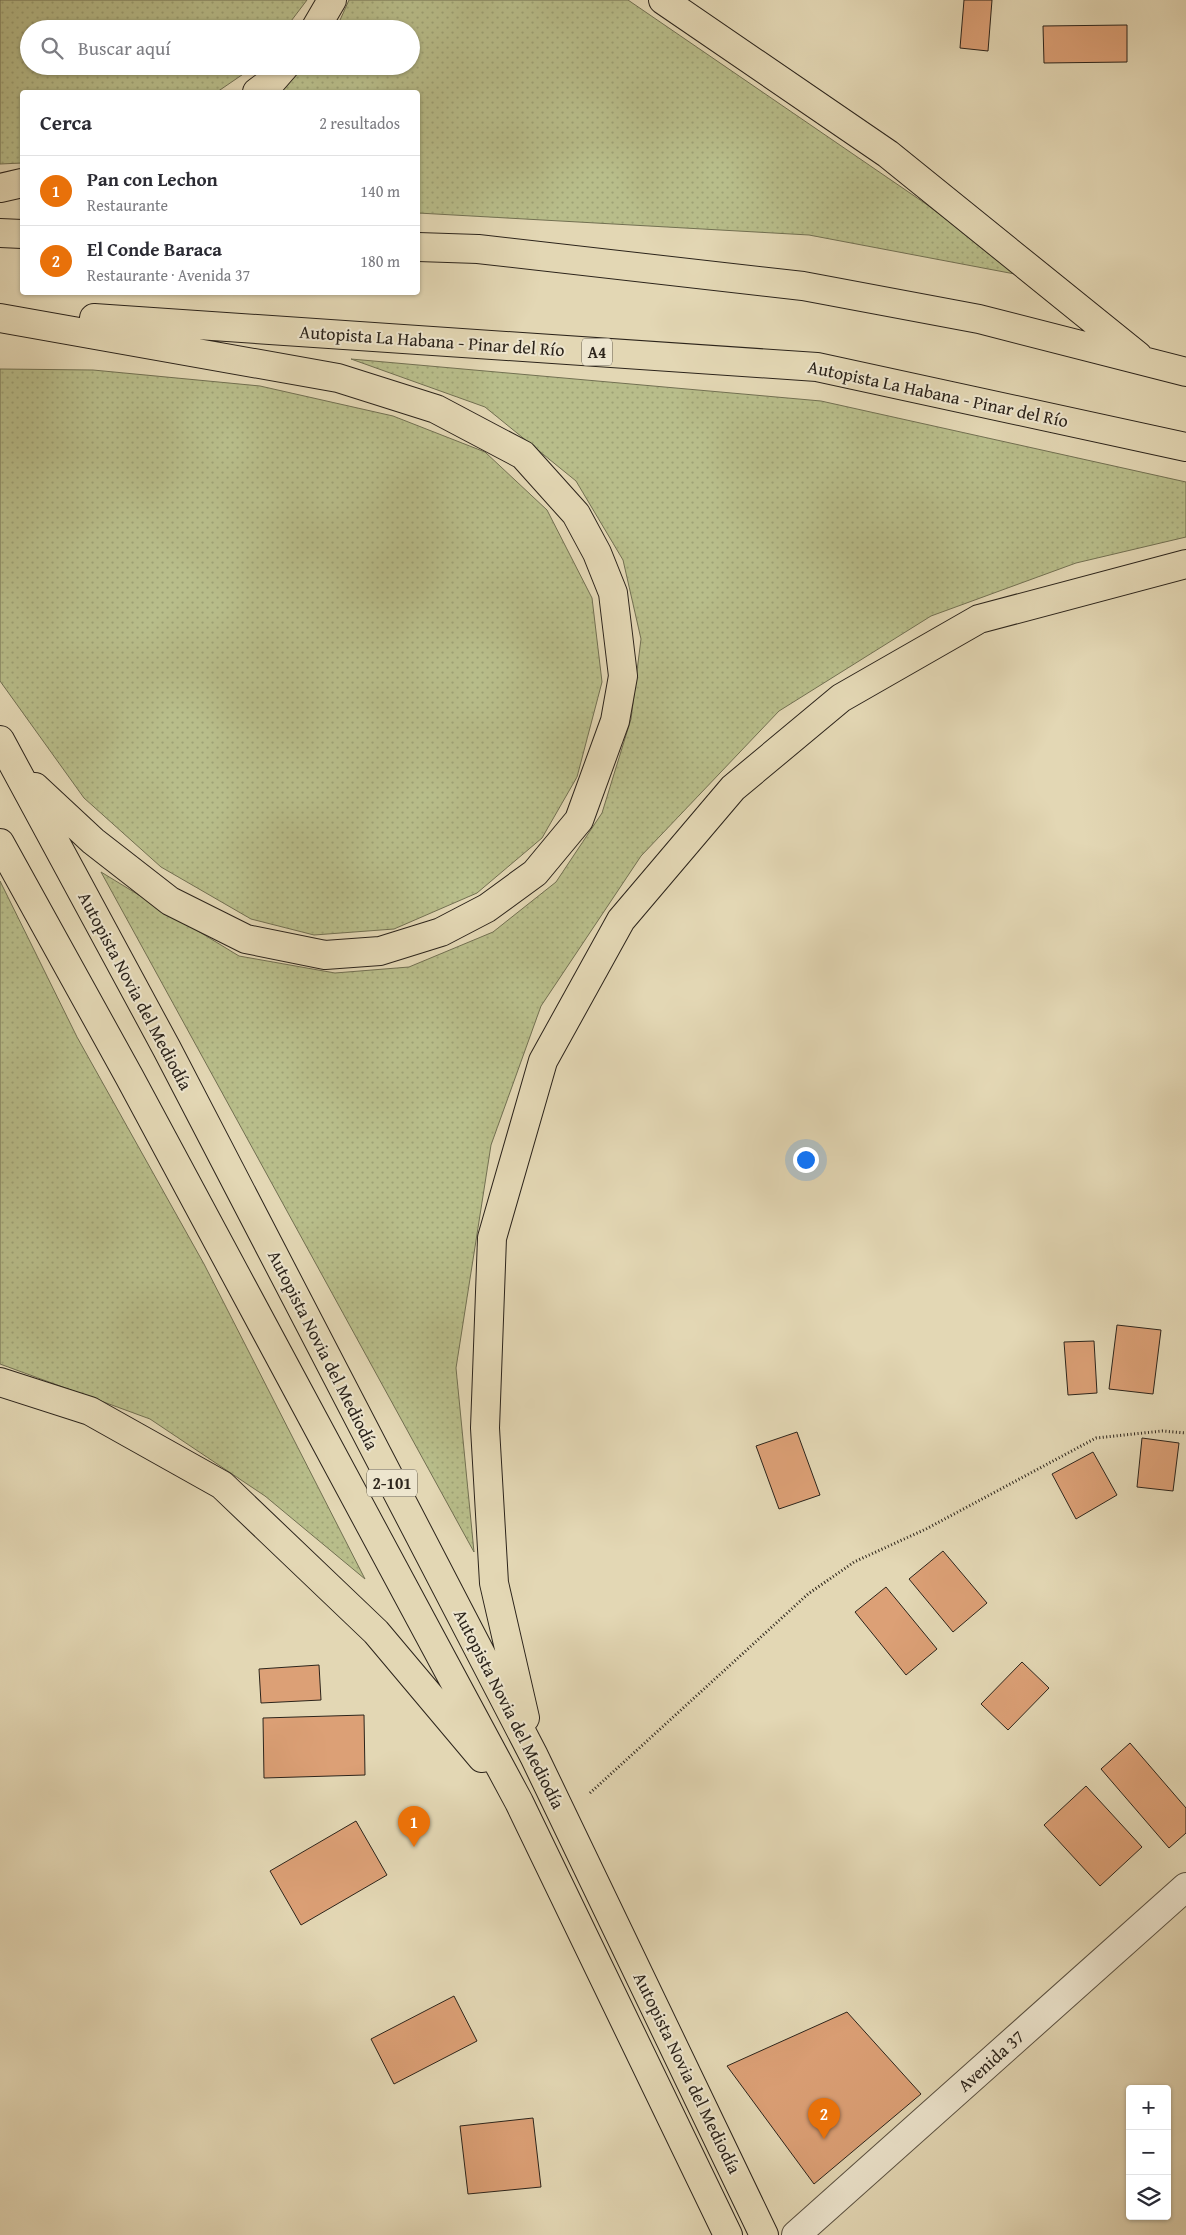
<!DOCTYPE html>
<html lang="es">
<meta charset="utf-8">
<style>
:root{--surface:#fff;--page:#f2f2f3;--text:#2b2b33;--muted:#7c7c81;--line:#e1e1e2;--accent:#8f2418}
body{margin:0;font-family:"Gentium Book Plus",serif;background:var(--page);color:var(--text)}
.controls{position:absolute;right:15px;bottom:15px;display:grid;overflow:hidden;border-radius:5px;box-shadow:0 1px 4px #0004}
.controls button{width:45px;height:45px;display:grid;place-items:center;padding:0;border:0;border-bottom:1px solid var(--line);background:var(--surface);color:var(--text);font:25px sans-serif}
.you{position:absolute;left:805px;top:1159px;width:18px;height:18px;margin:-12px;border:4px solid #fff;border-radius:50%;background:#1a73e8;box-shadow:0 0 0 8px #1a73e833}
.badge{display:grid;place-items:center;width:32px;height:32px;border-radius:50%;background:var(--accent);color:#fff;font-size:16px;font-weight:700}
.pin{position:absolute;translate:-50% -41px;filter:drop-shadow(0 1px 2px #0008)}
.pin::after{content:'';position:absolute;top:26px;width:18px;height:15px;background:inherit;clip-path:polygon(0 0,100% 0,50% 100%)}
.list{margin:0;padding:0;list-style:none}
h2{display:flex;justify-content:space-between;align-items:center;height:65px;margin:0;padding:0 20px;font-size:21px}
h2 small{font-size:16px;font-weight:400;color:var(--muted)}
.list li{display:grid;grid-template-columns:32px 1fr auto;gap:15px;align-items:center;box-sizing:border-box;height:70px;padding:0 20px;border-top:1px solid var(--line)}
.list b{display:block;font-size:19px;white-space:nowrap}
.list p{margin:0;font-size:16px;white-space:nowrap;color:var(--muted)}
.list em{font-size:16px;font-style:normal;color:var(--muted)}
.icon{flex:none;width:28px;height:28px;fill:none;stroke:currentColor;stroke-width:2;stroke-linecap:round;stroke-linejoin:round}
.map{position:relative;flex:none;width:1186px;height:2235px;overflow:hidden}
.search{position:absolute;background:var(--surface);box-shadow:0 1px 4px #0004;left:20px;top:20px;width:400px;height:55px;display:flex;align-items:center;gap:12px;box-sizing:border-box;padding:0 18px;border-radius:28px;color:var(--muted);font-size:19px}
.panel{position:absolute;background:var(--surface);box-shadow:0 1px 4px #0004;left:20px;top:90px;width:400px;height:205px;border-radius:5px}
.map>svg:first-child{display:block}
.grass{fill:url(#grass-dots);stroke:#727052}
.building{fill:#dca076;stroke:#2c241b}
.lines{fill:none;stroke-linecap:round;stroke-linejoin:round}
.minor-casing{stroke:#5a5141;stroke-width:30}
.highway-casing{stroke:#2c241b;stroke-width:30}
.path{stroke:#2c241b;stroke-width:3;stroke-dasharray:1 2.5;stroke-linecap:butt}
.minor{stroke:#ede5ce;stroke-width:28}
.highway{stroke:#e3d7b4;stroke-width:28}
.labels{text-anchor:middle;stroke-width:4;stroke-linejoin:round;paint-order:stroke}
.shield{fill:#ede5ce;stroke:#665e51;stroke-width:1}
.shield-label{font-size:16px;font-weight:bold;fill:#2c241b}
.street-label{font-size:18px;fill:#2c241b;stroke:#ede5ce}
</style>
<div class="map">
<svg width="1186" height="2235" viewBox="0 0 1186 2235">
<defs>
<pattern id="grass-dots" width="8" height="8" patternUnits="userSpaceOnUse" patternTransform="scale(1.25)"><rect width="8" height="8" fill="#b8bd8a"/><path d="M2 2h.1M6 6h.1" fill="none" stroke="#9ea276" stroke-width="1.8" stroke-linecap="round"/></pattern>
</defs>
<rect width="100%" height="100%" fill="#e3d7b4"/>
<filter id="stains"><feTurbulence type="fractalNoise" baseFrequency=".004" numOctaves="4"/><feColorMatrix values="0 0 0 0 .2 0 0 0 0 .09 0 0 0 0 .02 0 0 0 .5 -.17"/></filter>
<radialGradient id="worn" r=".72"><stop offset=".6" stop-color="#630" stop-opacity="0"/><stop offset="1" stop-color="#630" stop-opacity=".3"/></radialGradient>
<path class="grass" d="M0 0H307L285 29H29V66H255L217 92H22V163L0 164Z
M349 0H628L926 204 1020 275 809 235 418 213V92H279L303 66H411V29H336Z
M351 359 821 401 1186 482V537L1076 563 931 616 779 711 641 856 541 1006 491 1145 456 1368 474 1552 101 872 239 956 335 973 409 967 493 932 556 882 602 813 631 719 641 639 623 560 576 481 485 407Z
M0 369 93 370 260 386 393 416 485 452 547 510 592 598 602 682 577 777 542 838 477 893 394 929 314 935 251 919 161 867 84 798 0 681Z
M0 881 77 1037 204 1264 365 1579 265 1496 150 1419 0 1364Z"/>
<path class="building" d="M964 0H992L988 51 960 48Z
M1127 25V62L1044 63 1043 26Z
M1117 1325 1161 1330 1153 1394 1109 1389Z
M1094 1341 1097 1393 1068 1395 1064 1342Z
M797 1432 820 1495 779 1509 756 1446Z
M1142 1438 1179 1443 1173 1491 1137 1487Z
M1093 1452 1117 1495 1076 1519 1052 1474Z
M943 1551 987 1603 953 1632 909 1579Z
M886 1587 937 1649 906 1675 855 1612Z
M1022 1662 1049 1688 1008 1730 981 1704Z
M319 1665 321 1700 261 1703 259 1669Z
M364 1715 365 1775 264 1778 263 1718Z
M1130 1743 1186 1808V1833L1169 1848 1101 1769Z
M1086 1786 1142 1847 1100 1886 1044 1825Z
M356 1821 387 1875 301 1925 270 1871Z
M454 1996 477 2041 394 2084 371 2039Z
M847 2012 921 2094 814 2184 727 2066Z
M533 2118 541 2187 468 2194 460 2126Z"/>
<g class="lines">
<defs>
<path id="minor" d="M796 2235 1186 1887"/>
<path id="highway" d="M663 0 888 154 1138 356
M315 29 332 0
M257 92 272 81 285 66
M0 188 22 183
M0 233 22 234
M418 247 478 249 803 286 979 319 1186 372
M0 318 338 378 436 409 523 455 576 514 597 553 613 593 623 676 615 721 579 820 535 873 487 908 441 932 380 951 325 955 246 939 170 901 93 841 35 787
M94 318 817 367 1186 447
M0 740 167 1049 534 1756 764 2235
M0 843 130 1078 519 1802 728 2235
M0 1382 90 1411 222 1485 376 1632 482 1758
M525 1718 494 1583 485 1428 492 1238 543 1061 621 920 733 788 841 698 979 619 1186 564"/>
</defs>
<use href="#minor" class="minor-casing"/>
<use href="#highway" class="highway-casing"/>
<path class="path" d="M590 1793 808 1594 854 1562 926 1529 1096 1438 1162 1431 1186 1433"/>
<use href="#minor" class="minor"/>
<use href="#highway" class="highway"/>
</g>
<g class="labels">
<g class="shield">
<rect x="582" y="338.5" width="30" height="27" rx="4"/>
<rect x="367" y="1469.5" width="50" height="27" rx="4"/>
</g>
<g class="shield-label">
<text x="597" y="358">A4</text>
<text x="392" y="1489">2-101</text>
</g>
<g class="street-label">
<text transform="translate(432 341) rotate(4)" y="6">Autopista La Habana - Pinar del Río</text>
<text transform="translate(938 394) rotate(12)" y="6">Autopista La Habana - Pinar del Río</text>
<text transform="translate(135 991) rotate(62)" y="6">Autopista Novia del Mediodía</text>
<text transform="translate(323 1350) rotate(63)" y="6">Autopista Novia del Mediodía</text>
<text transform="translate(509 1709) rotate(63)" y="6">Autopista Novia del Mediodía</text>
<text transform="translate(991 2061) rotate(-42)" y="6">Avenida 37</text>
<text transform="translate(687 2073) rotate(64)" y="6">Autopista Novia del Mediodía</text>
</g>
</g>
<rect width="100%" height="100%" filter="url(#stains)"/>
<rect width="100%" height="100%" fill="url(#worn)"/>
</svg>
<div class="controls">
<button>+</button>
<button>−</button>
<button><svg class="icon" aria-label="layers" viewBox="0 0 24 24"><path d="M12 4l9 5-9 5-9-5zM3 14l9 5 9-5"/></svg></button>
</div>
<div class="you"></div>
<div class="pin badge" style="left:414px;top:1847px;background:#e8710a">1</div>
<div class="pin badge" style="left:824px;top:2139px;background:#e8710a">2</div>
<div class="search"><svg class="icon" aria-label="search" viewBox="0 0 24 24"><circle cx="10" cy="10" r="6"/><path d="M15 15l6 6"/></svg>Buscar aquí</div>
<section class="panel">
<h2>Cerca<small>2 resultados</small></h2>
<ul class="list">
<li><span class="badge" style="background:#e8710a">1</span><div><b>Pan con Lechon</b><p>Restaurante</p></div><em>140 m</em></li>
<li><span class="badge" style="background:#e8710a">2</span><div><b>El Conde Baraca</b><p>Restaurante · Avenida 37</p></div><em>180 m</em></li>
</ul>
</section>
</div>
